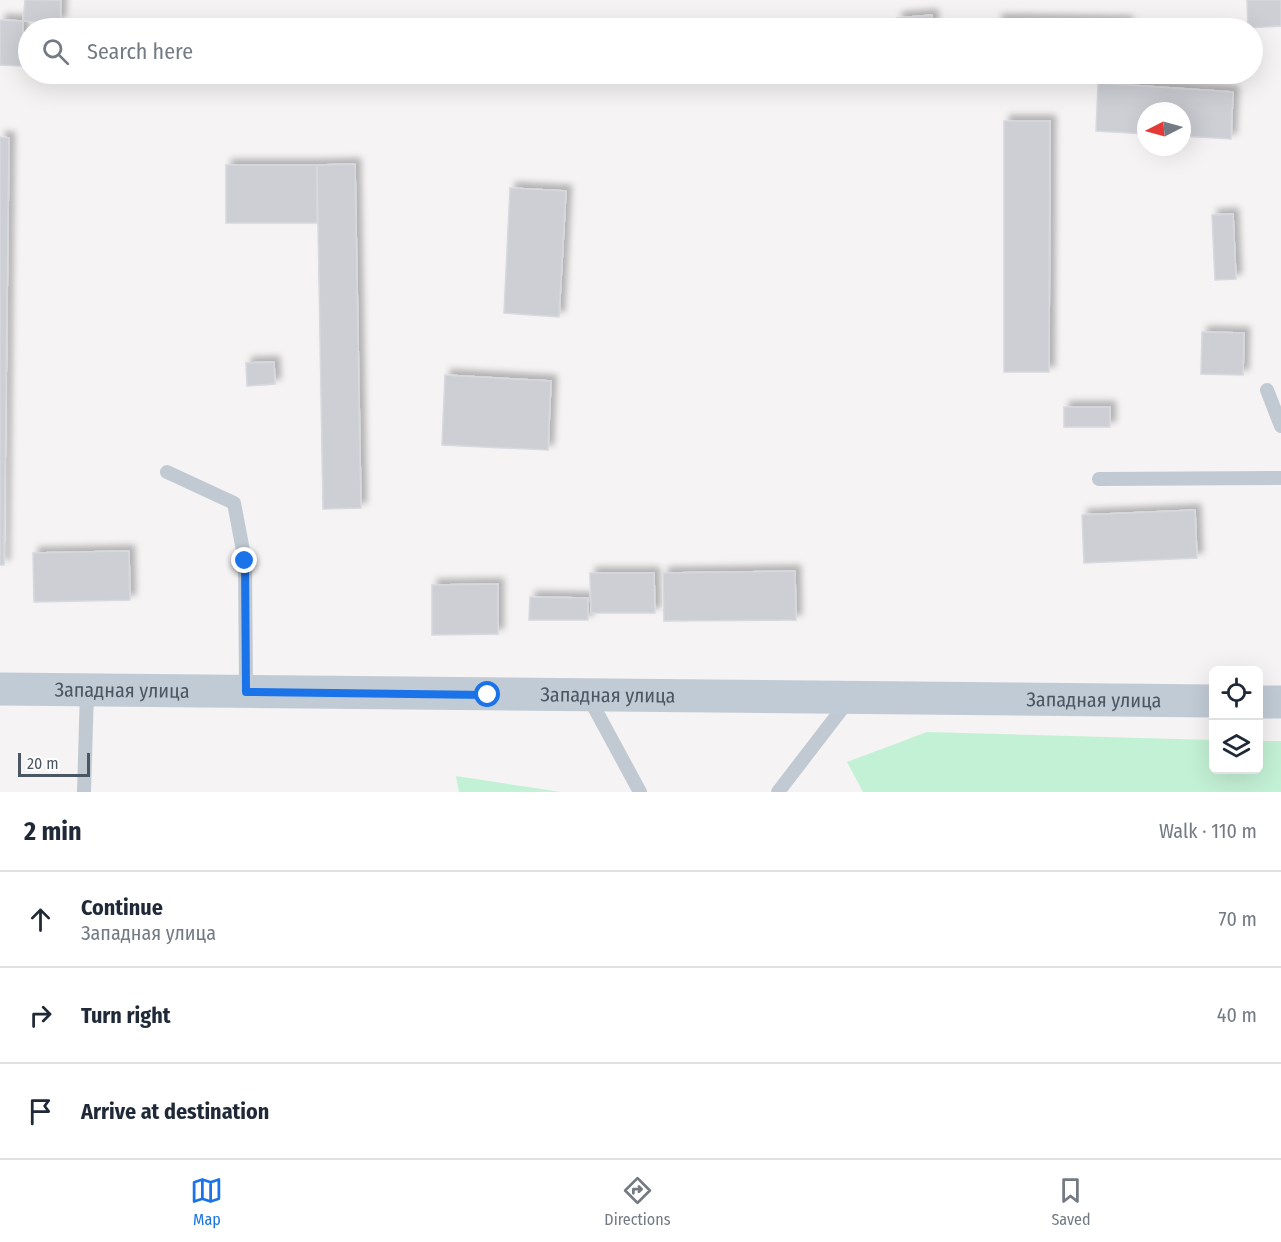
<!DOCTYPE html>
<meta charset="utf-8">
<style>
:root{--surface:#fff;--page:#f2f2f3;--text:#1f2937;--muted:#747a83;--line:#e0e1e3;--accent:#1a73e8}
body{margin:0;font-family:"Fira Sans Condensed",sans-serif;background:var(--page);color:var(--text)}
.controls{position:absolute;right:18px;bottom:18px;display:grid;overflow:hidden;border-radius:9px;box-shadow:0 6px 24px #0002}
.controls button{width:54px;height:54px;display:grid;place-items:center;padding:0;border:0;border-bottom:2px solid var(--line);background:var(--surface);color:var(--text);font:30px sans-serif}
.compass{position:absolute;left:1137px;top:102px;width:54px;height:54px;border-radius:50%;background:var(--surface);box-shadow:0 6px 24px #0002;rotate:264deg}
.scale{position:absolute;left:18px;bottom:15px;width:72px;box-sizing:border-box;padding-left:6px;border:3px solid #4a5661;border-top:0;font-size:16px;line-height:21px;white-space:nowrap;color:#4a5661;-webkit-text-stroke:4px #fff;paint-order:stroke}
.stop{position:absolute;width:18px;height:18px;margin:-14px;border:4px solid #1a73e8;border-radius:50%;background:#fff}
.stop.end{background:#1a73e8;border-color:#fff;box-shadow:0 2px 6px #0008}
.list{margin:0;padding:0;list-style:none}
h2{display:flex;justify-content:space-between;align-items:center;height:78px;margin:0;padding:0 24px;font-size:26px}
h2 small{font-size:20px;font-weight:400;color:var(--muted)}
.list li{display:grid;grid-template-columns:39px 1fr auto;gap:18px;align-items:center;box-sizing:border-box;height:96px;padding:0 24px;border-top:2px solid var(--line)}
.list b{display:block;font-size:22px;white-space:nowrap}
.list p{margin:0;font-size:20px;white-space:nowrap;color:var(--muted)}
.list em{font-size:20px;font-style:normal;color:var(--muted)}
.icon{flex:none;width:33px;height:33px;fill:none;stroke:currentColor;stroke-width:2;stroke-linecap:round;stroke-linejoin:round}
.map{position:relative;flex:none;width:1281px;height:792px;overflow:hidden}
.search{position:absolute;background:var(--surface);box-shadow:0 6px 24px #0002;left:18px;right:18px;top:18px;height:66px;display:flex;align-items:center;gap:15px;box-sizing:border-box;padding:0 21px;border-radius:33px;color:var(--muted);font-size:22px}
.sheet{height:366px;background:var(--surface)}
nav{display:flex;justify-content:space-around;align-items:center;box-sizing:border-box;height:84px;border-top:2px solid var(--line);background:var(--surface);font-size:16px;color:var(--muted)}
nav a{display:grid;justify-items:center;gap:3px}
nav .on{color:var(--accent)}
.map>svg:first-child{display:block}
.green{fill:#c3f1d5}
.building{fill:#cdcfd5;stroke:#d7d9de;stroke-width:1.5;filter:url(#shadow)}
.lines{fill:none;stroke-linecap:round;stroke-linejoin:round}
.service{stroke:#c1cad2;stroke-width:14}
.secondary{stroke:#c1cbd6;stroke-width:33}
.route{stroke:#1a73e8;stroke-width:8}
.labels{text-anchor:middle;stroke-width:6;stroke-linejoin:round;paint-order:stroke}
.street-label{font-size:20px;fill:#4a5661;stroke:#fff}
</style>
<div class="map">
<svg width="1281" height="792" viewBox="0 0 1281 792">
<defs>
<filter id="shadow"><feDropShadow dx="5.5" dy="-5.5" stdDeviation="3" flood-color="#0004"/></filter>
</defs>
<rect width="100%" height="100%" fill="#f5f3f3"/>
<path class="green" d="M927 732 1213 740 1214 770H1258L1259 741H1281V792H863L847 762Z
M456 776 561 792H459Z"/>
<path class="building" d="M25 0H61L60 23 23 21Z
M1247 0H1281V26L1248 28Z
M932 15 933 28H898L897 18Z
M0 20 23 21 22 66 0 65Z
M997 20 1127 22V28H997Z
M1098 83 1233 92 1231 139 1182 136V111H1146V134L1096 131Z
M1004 121H1050L1049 372H1004Z
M0 137 9 138 4 565H0Z
M355 164 361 508 323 509 317 165Z
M226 165H317V223H226Z
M510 188 566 191 559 317 504 313Z
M1233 214 1236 279 1215 280 1212 215Z
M1202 332 1244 333 1243 375 1201 374Z
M274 362 275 384 247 386 246 363Z
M445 375 551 381 548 450 442 445Z
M1064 407H1110V427H1064Z
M1195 510 1197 558 1084 563 1082 515Z
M129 551 130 600 34 602 33 553Z
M795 571 796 620 664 621 663 573Z
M590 573H654L655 613H591Z
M498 584V634L432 635V585Z
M530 597 588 598V620H529Z"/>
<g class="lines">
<path class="service" d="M1267 390 1281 426
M167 472 234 503 245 561 246 692
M1099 479 1281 478
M588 696 640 792
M84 792 87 690
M778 792 848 701"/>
<g class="secondary">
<path id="s1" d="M0 689 1214 701"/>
<path d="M1258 702H1281"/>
</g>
</g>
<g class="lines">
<path class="route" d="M245 561 246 692 488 695"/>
</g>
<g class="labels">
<g class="street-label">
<text dy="7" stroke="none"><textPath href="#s1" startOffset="122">Западная улица</textPath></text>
<text dy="7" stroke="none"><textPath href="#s1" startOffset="608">Западная улица</textPath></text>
<text dy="7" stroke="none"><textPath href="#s1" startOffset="1094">Западная улица</textPath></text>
</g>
</g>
</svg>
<div class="controls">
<button><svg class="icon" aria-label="locate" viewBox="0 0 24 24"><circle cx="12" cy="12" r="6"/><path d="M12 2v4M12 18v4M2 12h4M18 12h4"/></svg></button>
<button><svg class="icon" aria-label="layers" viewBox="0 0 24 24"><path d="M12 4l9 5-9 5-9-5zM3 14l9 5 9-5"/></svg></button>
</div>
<svg class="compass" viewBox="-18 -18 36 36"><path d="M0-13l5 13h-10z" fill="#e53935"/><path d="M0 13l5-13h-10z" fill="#747a83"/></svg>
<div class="scale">20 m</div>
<div class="stop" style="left:488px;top:695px"></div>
<div class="stop end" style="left:245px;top:561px"></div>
<div class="search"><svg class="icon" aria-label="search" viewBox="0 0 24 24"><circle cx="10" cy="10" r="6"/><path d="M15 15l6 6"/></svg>Search here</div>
</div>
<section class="sheet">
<h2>2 min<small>Walk · 110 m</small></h2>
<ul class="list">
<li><svg class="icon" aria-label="ahead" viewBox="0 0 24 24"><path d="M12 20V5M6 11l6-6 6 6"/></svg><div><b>Continue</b><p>Западная улица</p></div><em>70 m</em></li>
<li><svg class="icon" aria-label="right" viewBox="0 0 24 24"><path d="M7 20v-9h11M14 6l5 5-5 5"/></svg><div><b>Turn right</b></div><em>40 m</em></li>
<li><svg class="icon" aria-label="arrive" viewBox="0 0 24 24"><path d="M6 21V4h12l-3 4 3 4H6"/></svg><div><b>Arrive at destination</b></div></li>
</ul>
</section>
<nav>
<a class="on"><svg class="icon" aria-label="map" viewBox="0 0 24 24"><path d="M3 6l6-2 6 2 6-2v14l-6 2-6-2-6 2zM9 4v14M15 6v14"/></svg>Map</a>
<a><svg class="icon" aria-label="directions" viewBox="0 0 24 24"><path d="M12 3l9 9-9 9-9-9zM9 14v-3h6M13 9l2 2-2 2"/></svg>Directions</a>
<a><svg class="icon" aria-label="saved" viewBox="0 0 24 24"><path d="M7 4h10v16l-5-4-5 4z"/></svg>Saved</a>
</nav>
